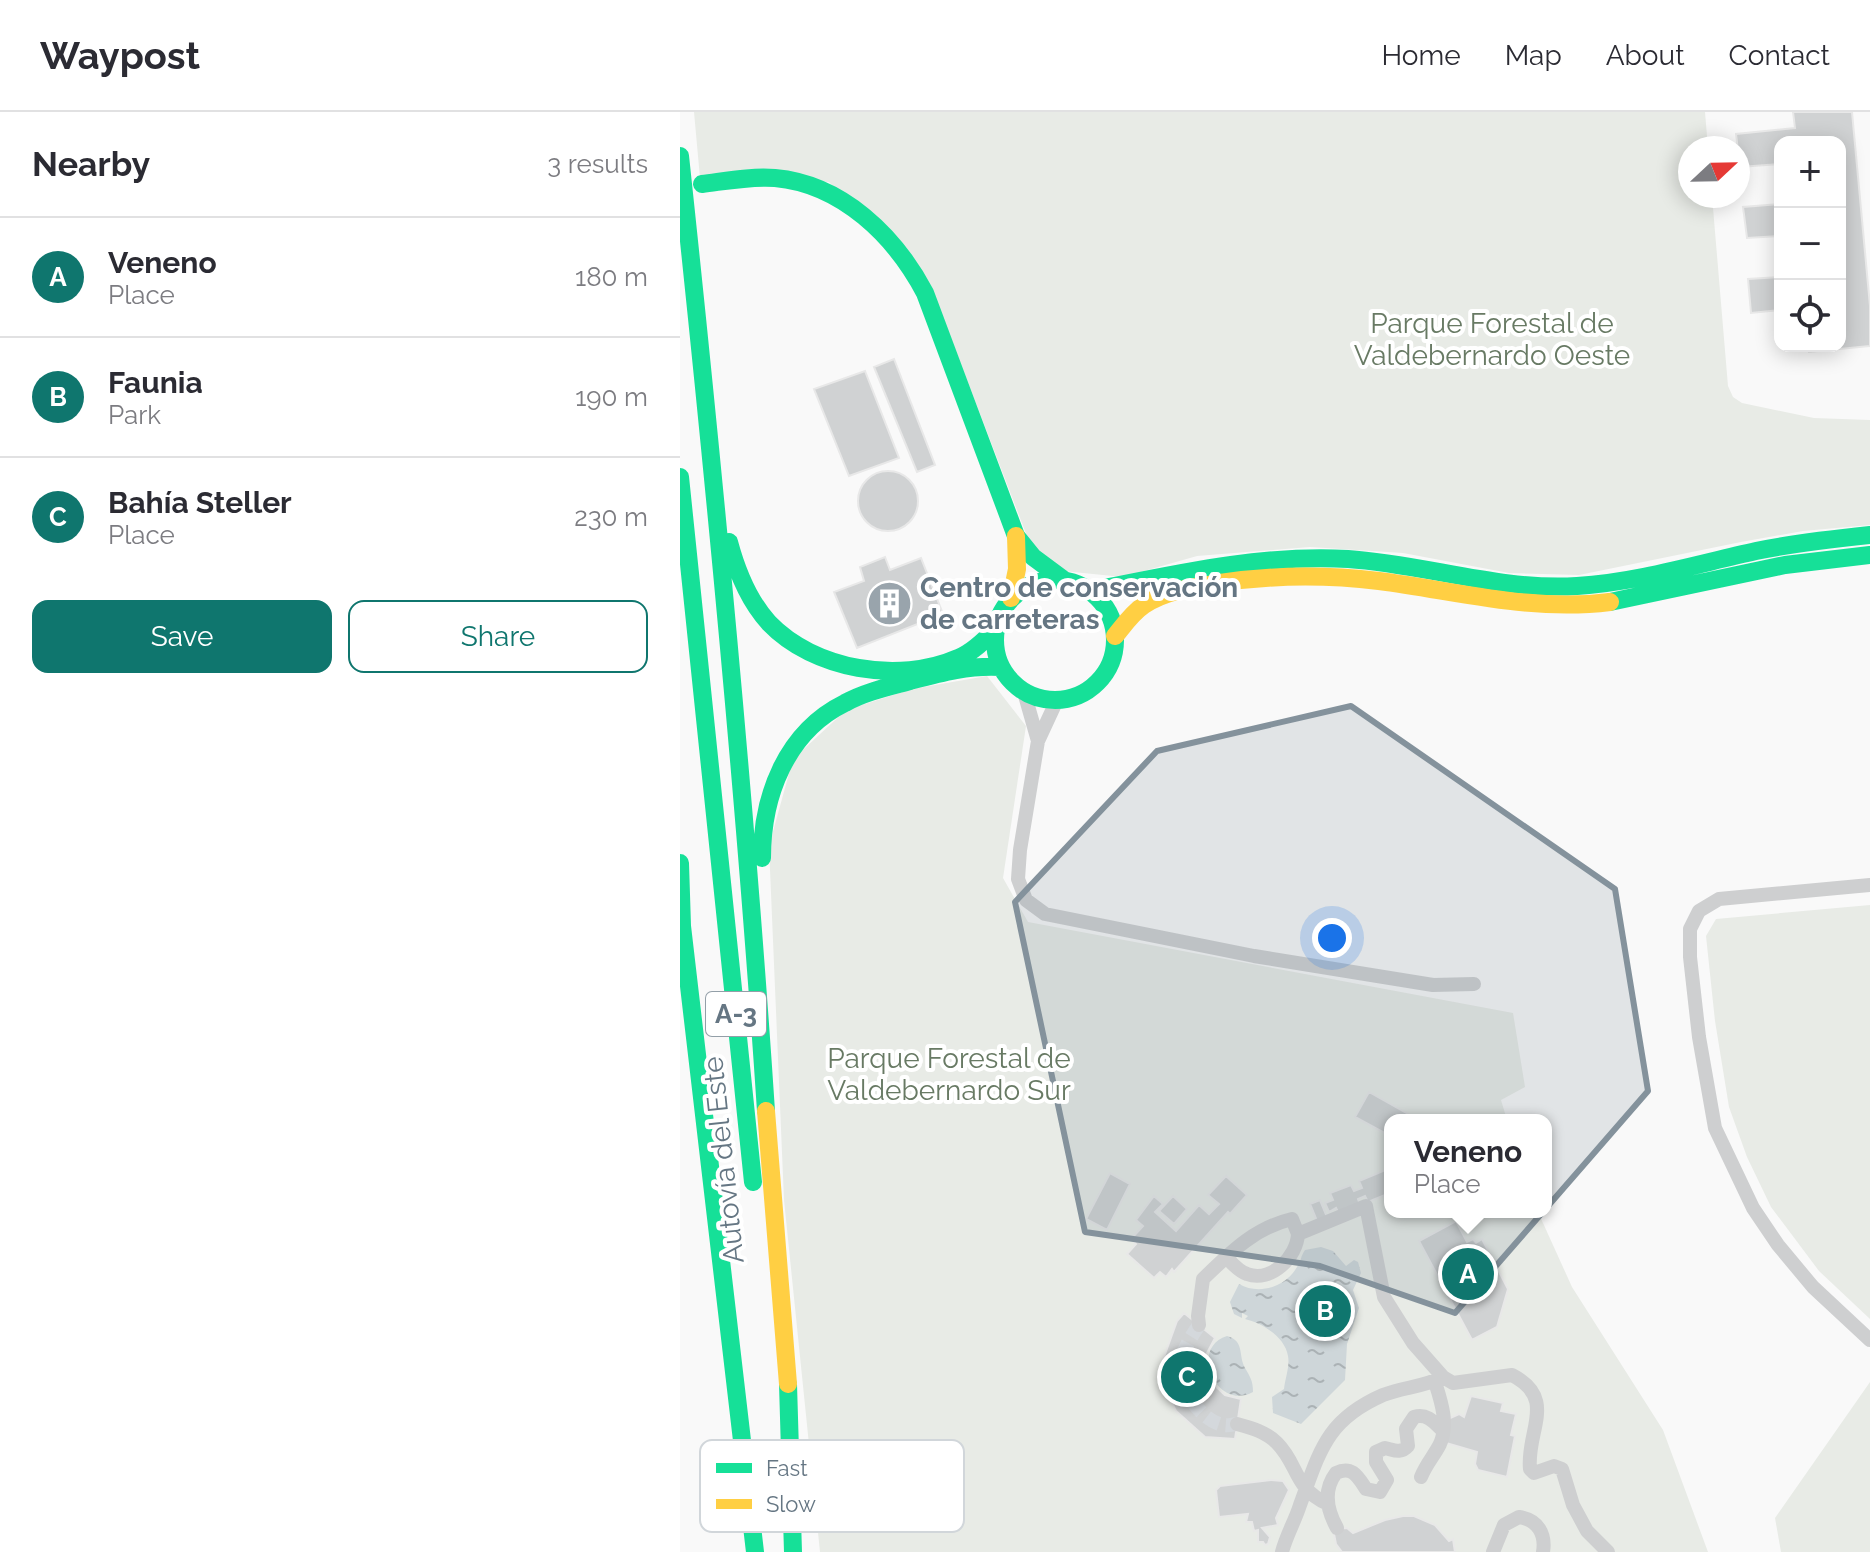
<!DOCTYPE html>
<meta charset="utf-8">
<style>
:root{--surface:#fff;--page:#f2f2f3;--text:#2b2b33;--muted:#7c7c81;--line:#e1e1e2;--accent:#0f766e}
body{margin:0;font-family:Raleway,sans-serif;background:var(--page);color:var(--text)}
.controls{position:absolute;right:24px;top:24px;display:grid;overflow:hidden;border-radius:16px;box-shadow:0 4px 20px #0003}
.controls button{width:72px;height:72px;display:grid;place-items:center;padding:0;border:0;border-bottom:2px solid var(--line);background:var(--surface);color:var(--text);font:40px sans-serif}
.compass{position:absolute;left:998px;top:24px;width:72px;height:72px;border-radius:50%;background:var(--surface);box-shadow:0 4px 20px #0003;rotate:68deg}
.you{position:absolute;left:652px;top:826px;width:28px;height:28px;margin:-20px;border:6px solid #fff;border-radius:50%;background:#1a73e8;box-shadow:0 0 0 12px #1a73e833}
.badge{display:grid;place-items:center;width:52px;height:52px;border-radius:50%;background:var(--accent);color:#fff;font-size:26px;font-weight:700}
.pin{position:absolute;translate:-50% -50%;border:4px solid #fff;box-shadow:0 2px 8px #0006}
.popup{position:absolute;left:704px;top:1002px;width:168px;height:104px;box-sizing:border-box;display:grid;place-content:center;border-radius:16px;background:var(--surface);filter:drop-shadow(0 2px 6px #0005);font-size:26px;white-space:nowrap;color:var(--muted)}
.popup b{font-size:30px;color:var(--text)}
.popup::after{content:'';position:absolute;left:50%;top:100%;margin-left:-16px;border:16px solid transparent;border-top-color:var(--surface)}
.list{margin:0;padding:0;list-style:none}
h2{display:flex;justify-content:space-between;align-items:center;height:104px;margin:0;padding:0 32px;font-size:34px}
h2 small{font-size:26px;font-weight:400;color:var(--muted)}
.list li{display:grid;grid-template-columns:52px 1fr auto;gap:24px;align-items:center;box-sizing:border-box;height:120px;padding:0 32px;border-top:2px solid var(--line)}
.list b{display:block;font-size:30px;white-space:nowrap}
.list p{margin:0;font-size:26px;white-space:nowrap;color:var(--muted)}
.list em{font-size:26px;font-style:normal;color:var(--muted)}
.actions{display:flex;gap:16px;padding:24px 32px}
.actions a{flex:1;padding:18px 0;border:2px solid var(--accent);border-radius:16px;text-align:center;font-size:28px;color:var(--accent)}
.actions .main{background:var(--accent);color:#fff}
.icon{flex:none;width:44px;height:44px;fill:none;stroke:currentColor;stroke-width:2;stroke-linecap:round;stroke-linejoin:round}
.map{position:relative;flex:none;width:1190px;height:1440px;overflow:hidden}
header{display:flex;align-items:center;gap:48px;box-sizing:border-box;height:112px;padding:0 40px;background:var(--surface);border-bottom:2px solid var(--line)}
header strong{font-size:38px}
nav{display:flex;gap:44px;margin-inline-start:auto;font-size:28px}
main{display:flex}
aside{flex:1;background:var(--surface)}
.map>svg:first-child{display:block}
.park{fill:#e8ebe6}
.water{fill:url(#water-ripples)}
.building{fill:#d0d2d3;stroke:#e8e8e8;stroke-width:2}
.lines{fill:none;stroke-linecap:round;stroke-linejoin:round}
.street-tunnel{stroke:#d4d8dc;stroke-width:14;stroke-dasharray:14 7;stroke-linecap:butt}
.street{stroke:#cecfd0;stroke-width:14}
.fast{stroke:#16e098;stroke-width:18}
.slow{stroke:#ffcf43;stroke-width:18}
.marked{fill:#84929c;fill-opacity:0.2;stroke:#84929c;stroke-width:6;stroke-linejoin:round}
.labels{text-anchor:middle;stroke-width:8;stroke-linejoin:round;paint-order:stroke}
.shield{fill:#fff;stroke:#939fa8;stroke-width:2}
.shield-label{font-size:26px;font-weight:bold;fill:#657683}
.park-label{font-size:28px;fill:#687a64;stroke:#fff}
.poi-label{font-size:28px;font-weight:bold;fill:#657683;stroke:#fff;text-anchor:start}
.street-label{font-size:28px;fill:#657683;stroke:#fff}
.key{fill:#fff;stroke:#d1d6da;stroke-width:2}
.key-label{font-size:22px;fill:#657683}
</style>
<header>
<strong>Waypost</strong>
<nav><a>Home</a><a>Map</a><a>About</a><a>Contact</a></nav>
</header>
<main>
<aside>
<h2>Nearby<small>3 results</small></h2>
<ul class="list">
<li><span class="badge">A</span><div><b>Veneno</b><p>Place</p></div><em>180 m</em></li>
<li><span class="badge">B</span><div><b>Faunia</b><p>Park</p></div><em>190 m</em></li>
<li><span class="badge">C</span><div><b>Bahía Steller</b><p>Place</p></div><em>230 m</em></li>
</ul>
<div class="actions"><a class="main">Save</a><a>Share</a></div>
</aside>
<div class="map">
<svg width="1190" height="1440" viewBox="0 0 1190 1440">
<defs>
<pattern id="water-ripples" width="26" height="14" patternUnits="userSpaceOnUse" patternTransform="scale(2)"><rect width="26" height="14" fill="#ced6d9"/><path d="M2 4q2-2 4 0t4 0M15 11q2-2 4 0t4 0" fill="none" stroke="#abb2b5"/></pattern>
</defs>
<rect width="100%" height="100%" fill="#f9f9f9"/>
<path class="park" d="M14 0H1025L1028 36H1010V84H1032L1048 274 1053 285 1062 291 1134 306 1190 308V413L1123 419 1061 430 899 463 829 461 723 441 630 435 517 444 443 465 383 459 350 432 251 174 149 70 20 66Z
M307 564 346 614 323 766 348 810 833 901 845 975 821 988 827 1008H710V1100H858L892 1175 983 1318 1028 1440H140L104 1088 89 734 113 647 166 598 232 577Z
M1190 793V1207L1139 1159 1091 1095 1067 1045 1049 995 1035 909 1026 824 1036 807Z
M1190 1270V1440H1101L1095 1406Z"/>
<path class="water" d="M641 1135 653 1139 666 1154 674 1148 678 1150 681 1161 673 1178 679 1196 667 1232 665 1268 621 1312 593 1301 592 1285 604 1277C605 1267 610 1254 608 1244 605 1225 582 1211 565 1207L568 1204 562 1201V1206L554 1202 550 1190 559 1172C578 1183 605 1176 617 1155 622 1148 620 1145 625 1138Z
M547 1224C565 1229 558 1243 565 1256 570 1265 573 1268 573 1280 537 1300 508 1236 547 1224Z"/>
<path class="building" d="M1113 0H1172L1190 194V234L1129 240 1128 234H1160V30H1100V52L1060 55 1056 22 1115 16Z
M1100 92V124L1067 126 1063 95Z
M1100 165V198L1071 201 1068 167Z
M214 247 255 353 237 360 194 255Z
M185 259 219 346 169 364 134 277Z
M178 389a30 30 0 1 1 60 0a30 30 0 1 1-60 0Z
M205 445 210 458 241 446 263 502 177 536 154 480 184 469 180 455Z
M689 980 737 1007 736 1008H710V1024L675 1005Z
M710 1056V1081L688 1090 685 1084 678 1087 680 1093 659 1102 656 1096 649 1100 645 1091 653 1088 650 1081 671 1073 674 1079 682 1076 679 1069Z
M430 1061 450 1072 427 1118 406 1107Z
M546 1064 567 1083 550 1102 548 1100 494 1160 492 1157 486 1165 480 1160 474 1166 447 1142 456 1132 451 1127 463 1114 456 1108 474 1084 483 1092 475 1100 496 1119 519 1093 529 1102 539 1092 528 1083Z
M493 1084 507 1097 494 1112 479 1099Z
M640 1088 647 1105 637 1109 630 1092Z
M776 1109 787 1130 793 1127 796 1131 802 1127 828 1177 817 1215 792 1228 739 1129Z
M504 1201 535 1226 526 1243V1260L531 1270 545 1283 561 1287 555 1327 525 1325 496 1299 489 1285 484 1245 497 1209Z
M791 1284 823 1291 821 1299 836 1302 831 1323 835 1324 827 1365 798 1358 795 1352 797 1340 766 1331 768 1307 779 1302 784 1305Z
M591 1368 603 1369 609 1378 596 1406 598 1413 582 1416 590 1425 588 1432 585 1433 583 1430H578V1418L574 1419 572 1410H566L568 1402 539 1405 536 1378 540 1374Z
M723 1404H734L755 1413 769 1429 773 1427 775 1440H662L656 1432 653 1417 667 1416 673 1421 705 1408Z"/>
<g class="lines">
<path class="street-tunnel" d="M519 1213C511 1225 501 1240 500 1254 498 1276 522 1310 544 1313 549 1314 553 1312 557 1312"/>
<path class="street" d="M344 580 358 629
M377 588 358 629 340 738 338 767 346 788 365 802 574 844 753 873 794 872
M1190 773 1039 787 1019 799 1010 817V845L1019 925 1035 1016 1073 1096 1098 1133 1133 1175 1190 1228
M546 1145C552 1151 558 1159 567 1162 591 1171 617 1145 618 1122
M519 1213 518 1204 523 1167C550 1141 574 1116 612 1107L618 1122 686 1094 704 1185 733 1231 763 1265 773 1271 832 1263C878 1287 846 1319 850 1357L854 1361 874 1354 882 1357 893 1393 907 1419 928 1440
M557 1312C572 1316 586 1320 597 1331 619 1353 613 1376 648 1392
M741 1365C746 1352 754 1344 760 1332 769 1312 761 1289 755 1270
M657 1416C647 1398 643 1378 656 1361 672 1353 678 1365 686 1377L700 1380 707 1368 696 1350V1340L705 1336C714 1338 721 1342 728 1334L726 1317 734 1305C747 1301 754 1310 763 1319
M602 1440C606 1424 615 1409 620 1393 640 1339 646 1308 703 1283 723 1275 744 1275 763 1265
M813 1440 824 1413 839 1405C858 1408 866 1422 863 1440"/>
<path class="fast" d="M0 44C34 362 65 680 86 999
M22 72C46 69 71 64 95 66 162 72 215 124 245 181L336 424 353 445 384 468
M0 365 73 1070
M49 430C57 460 68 488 89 511 134 558 219 572 278 546 293 540 305 528 316 516
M315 528a60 60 0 1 1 120 0a60 60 0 1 1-120 0Z
M410 479C495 462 581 442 668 447 745 452 819 479 897 474 958 470 1017 452 1076 439 1114 431 1152 427 1190 423
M930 490 1105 453 1190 443
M82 746C82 684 106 620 165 591 185 580 208 575 230 569 260 561 289 553 321 555
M0 751 2 814 75 1440
M108 1272 113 1440"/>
<path class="slow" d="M331 486 337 457 336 424
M435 524C444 513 452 501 464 493 486 478 515 475 540 471 592 463 648 463 699 469 777 479 851 500 930 490
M86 999 108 1272"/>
</g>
<path class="marked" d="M671 594 935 777 968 979 775 1201 640 1154 405 1120 335 790 477 639Z"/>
<defs>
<symbol id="building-disc" viewBox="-11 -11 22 22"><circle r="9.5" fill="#99a4ac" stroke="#fff"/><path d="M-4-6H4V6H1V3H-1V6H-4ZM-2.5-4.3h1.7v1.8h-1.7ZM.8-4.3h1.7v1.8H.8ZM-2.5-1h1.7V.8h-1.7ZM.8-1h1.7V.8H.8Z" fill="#fff"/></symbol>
</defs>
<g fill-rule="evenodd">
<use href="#building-disc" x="184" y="466" width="51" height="51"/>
</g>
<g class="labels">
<rect class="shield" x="26" y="880" width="60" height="44" rx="6"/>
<g class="shield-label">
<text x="56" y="911">A-3</text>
</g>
<g class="park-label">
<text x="812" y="221">Parque Forestal de<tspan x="812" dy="32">Valdebernardo Oeste</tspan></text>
<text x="269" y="956">Parque Forestal de<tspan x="269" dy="32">Valdebernardo Sur</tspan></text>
</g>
<g class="poi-label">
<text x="240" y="485">Centro de conservación<tspan x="240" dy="32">de carreteras</tspan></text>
</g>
<g class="street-label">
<text transform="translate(43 1048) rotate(-96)" y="10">Autovía del Este</text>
</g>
</g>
<rect x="20" y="1328" width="264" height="92" rx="12" class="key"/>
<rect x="36" y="1351" width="36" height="10" fill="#16e098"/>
<rect x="36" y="1387" width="36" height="10" fill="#ffcf43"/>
<g class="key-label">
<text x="86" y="1364">Fast</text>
<text x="86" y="1400">Slow</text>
</g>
</svg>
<div class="controls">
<button>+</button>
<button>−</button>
<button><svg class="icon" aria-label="locate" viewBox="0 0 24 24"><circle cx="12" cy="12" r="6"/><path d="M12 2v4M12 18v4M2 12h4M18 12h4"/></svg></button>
</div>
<svg class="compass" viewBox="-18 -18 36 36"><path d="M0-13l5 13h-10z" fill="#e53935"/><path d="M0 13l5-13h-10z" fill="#7c7c81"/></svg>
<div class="you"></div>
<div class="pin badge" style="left:788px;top:1162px">A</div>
<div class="popup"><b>Veneno</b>Place</div>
<div class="pin badge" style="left:645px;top:1199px">B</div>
<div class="pin badge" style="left:507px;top:1265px">C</div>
</div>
</main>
